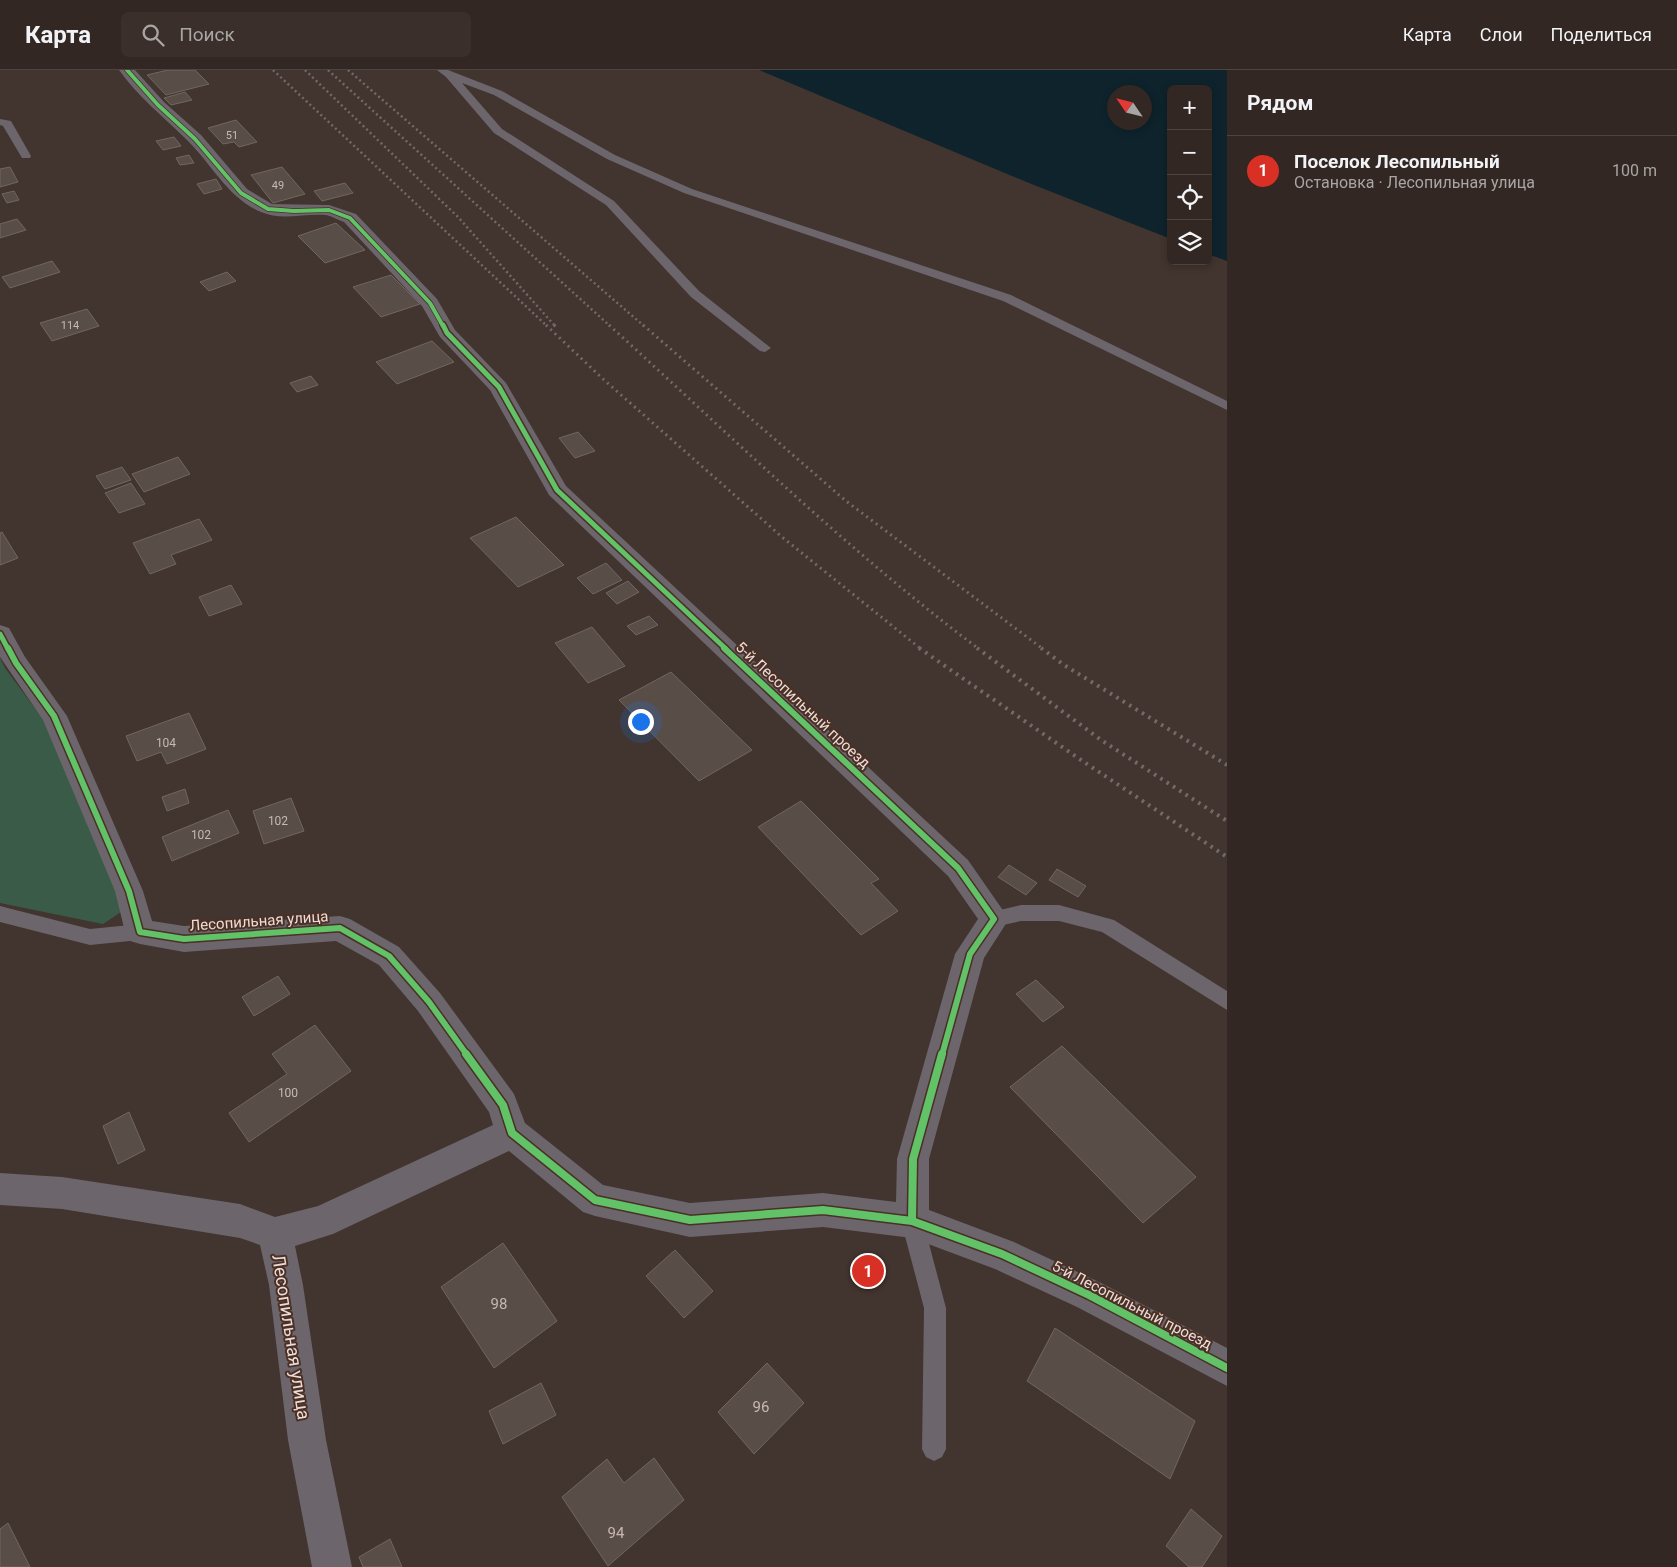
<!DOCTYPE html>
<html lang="ru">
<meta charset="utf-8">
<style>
:root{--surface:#322722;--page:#3a2f2a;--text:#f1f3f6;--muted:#a8a5a5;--line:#4d4440;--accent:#d93025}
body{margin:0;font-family:Roboto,sans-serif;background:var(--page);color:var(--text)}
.controls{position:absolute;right:15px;top:15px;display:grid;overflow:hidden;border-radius:8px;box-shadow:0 2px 8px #0003}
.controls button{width:45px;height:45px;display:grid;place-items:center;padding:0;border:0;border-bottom:1px solid var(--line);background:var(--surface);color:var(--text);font:25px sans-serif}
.compass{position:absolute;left:1107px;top:15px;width:45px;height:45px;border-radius:50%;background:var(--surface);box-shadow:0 2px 8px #0003;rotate:305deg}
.you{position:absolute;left:640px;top:651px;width:18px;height:18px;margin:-12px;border:4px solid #fff;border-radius:50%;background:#1a73e8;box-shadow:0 0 0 8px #1a73e833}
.badge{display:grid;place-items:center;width:32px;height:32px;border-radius:50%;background:var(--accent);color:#fff;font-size:16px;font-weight:700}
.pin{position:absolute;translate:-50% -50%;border:2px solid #fff;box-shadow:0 1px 5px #0006}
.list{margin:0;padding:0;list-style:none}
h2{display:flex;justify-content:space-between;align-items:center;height:65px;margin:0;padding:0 20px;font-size:21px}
h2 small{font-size:16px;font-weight:400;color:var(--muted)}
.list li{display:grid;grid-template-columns:32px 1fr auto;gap:15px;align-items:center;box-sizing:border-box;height:70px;padding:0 20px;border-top:1px solid var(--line)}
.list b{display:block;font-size:19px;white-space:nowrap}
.list p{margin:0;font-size:16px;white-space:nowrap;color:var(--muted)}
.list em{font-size:16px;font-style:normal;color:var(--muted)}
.icon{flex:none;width:28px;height:28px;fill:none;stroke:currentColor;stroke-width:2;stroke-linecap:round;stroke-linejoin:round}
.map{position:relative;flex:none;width:1227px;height:1497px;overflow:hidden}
header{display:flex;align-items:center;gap:30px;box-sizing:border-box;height:70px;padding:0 25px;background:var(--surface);border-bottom:1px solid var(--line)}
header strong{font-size:24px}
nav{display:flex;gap:28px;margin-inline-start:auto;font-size:18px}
.search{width:350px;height:45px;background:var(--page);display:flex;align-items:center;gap:12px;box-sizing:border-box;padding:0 18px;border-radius:8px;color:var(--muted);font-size:19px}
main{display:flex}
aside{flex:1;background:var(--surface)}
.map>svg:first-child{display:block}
.green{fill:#3a5b48}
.water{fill:#0e232c;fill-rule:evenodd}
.building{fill:#594d48;stroke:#726661}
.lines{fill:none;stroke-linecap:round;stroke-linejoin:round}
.service{fill:#6c656b;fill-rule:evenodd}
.minor{fill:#6c656b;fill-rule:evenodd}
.rail-far2{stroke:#726a6a;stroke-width:2.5;stroke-dasharray:2 3;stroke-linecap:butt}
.rail-far1{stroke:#726a6a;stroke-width:3;stroke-dasharray:2 4;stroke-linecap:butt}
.rail{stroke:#726a6a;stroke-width:4;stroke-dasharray:2.5 5;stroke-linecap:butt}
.cycleway-far3-casing{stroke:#4a3026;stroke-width:5.5}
.cycleway-far2-casing{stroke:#4a3026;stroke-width:8}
.cycleway-far1-casing{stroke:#4a3026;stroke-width:9}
.cycleway-casing{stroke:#4a3026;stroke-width:11}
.cycleway-far3{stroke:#61c268;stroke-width:4}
.cycleway-far2{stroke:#61c268;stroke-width:5}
.cycleway-far1{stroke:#61c268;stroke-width:6}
.cycleway{stroke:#61c268;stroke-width:8}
.labels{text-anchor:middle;stroke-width:4;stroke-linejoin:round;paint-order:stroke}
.far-number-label{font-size:11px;fill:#c8b8b2}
.number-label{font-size:12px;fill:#c8b8b2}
.street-label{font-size:15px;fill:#eddcd5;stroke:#4a3026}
.near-number-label{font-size:15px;fill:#c8b8b2}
.near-street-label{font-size:18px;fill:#eddcd5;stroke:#4a3026}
</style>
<header>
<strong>Карта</strong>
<div class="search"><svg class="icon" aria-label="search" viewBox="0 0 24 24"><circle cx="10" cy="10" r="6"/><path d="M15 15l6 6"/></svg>Поиск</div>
<nav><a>Карта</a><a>Слои</a><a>Поделиться</a></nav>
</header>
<main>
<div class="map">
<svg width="1227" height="1497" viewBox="0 0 1227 1497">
<rect width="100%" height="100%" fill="#42342e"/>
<path class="green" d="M0 588 5 598 45 652 121 825V842L103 854 0 833Z"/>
<path class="water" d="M759 0H1227V191L1208 184V19H1171V169L1029 113ZM1114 22H1144V52H1114Z"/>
<path class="building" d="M168 0H195L209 14 166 25 147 5Z
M185 22 192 30 171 35 164 28Z
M236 50 257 72 239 77 234 72 223 74 208 58Z
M174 67 181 76 163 80 156 71Z
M189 85 194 93 180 95 176 88Z
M10 97 18 112 0 117V99Z
M282 97 305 124 273 133 251 105Z
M216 109 222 119 204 124 197 114Z
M345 113 353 123 322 131 314 121Z
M14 121 19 130 7 133 2 124Z
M17 149 26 160 0 168V154Z
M336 153 365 180 325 193 298 166Z
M52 191 60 202 10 218 2 207Z
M227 202 236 211 209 221 200 212Z
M391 205 420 234 381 247 353 217Z
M87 239 99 256 52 271 40 253Z
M432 271 454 292 397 314 376 292Z
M311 306 318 315 297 322 290 313Z
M578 362 595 381 575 388 559 368Z
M178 387 190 404 144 422 132 404Z
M122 397 131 410 105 419 96 406Z
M131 413 145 434 119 443 105 423Z
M516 447 564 495 518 517 470 468Z
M199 449 212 470 171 485 176 494 150 504 133 473Z
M2 462 18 488 0 495V463Z
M606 493 622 510 593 524 577 508Z
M628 511 639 522 617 534 606 523Z
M231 515 242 534 209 546 199 527Z
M649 546 658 555 636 565 627 556Z
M592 557 625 596 588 613 555 573Z
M671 602 752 680 699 711 619 630Z
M189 643 206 679 167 694 161 682 137 691 126 666Z
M185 719 189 733 167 741 162 727Z
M291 728 304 761 264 774 253 741Z
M801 731 879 809 871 813 898 841 861 865 758 757Z
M228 740 239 763 172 791 162 767Z
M1009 795 1037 813 1026 825 998 807Z
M1057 799 1086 816 1078 827 1049 810Z
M278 906 290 924 254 946 242 927Z
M1036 910 1064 937 1043 952 1016 924Z
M315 955 351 1001 249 1072 229 1043 287 1004 272 984Z
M1062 976 1196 1107 1143 1153 1010 1017Z
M129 1042 145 1080 118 1094 103 1056Z
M503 1173 557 1251 494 1298 441 1217Z
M675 1180 713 1221 684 1248 646 1206Z
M1055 1258 1195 1351 1170 1409 1027 1311Z
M767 1293 804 1333 754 1384 718 1342Z
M541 1313 556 1345 503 1374 489 1341Z
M654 1388 684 1430 608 1496 562 1427 607 1389 624 1413Z
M1191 1439 1222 1466 1202 1497H1189L1166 1476Z
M8 1453 30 1497H0V1459Z
M390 1469 402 1497H363L359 1487Z"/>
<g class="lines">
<path class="service" d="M437 0H448L502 21 615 85 692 119 1011 225 1227 331V340L1003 231 684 123 607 89 494 25 462 13 502 59 614 131 699 221 771 278 765 282 760 281 691 227 606 135 494 63 446 7Z
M0 49 11 51 31 86 30 88H22L3 56 0 55Z
M1021 835H1059L1114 850 1227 921V940L1102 862 1059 851H1021L994 857 987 855 985 849 987 843Z
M0 836 90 859 140 854 147 856 149 862 147 868 140 870 90 875 0 852Z
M912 1140 920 1143 923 1151 946 1238V1379L942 1387 934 1391 926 1387 922 1379 924 1238 901 1151 904 1143Z"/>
<path class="minor" d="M119 0H135L164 32 201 65 247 119 272 134 329 135 356 144 437 229 455 260 506 313 566 416 968 790 1009 849 984 888 929 1089V1140L1014 1172 1101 1213 1227 1278V1316L1077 1237 995 1199 912 1168 823 1157 690 1167 595 1146 583 1142 509 1081 333 1164 295 1176 303 1215 326 1370 352 1497H312L288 1370 269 1215 260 1175 240 1168 62 1139 0 1135V1103L62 1107 240 1134 275 1147 318 1136 493 1055 489 1042 418 941 379 895 336 871 184 882 140 874 130 871 125 862 115 821 43 650 0 587V555L9 558 25 587 67 646 143 821 152 851 184 856 340 846 350 849 399 877 440 923 514 1024 525 1053 603 1115 690 1133 823 1123 896 1132 897 1089 955 884 978 849 948 806 549 425 490 320 440 267 422 236 344 152C338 150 332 146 326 145 305 143 281 151 261 142 228 128 213 96 188 71 165 48 138 27 119 0Z"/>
<path class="rail-far2" d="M273 0 547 256
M305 0 458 147 555 256
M328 0 610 256
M348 0 644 256"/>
<path class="rail-far1" d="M546 255 603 309 782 467 921 579
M554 255 556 257
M609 255C730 365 848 481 979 579
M643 255 846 431 1043 579"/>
<path class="rail" d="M919 578 1081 690 1227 787
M977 578 1101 670 1227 751
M1041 578 1064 595 1227 695"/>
<defs>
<path id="cycleway-far3" d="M127 0 158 35 195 69 241 123 268 139 294 141 329 140 350 148 430 233 443 256"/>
<path id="cycleway-far2" d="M443 255 447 263 499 317 557 420 726 579
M0 564 8 579"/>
<path id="cycleway-far1" d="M8 578 16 593 54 646 129 821 140 862 184 869 340 858 389 886 429 932 467 985
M724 578 958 798 994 849 970 884 942 985"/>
<path id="cycleway" d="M466 984 503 1035 512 1063 595 1130 690 1150 823 1140 912 1151 1002 1184 1089 1225 1227 1298
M912 1151 913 1089 942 984"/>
</defs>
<use href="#cycleway-far3" class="cycleway-far3-casing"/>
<use href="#cycleway-far2" class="cycleway-far2-casing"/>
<use href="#cycleway-far1" class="cycleway-far1-casing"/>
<use href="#cycleway" class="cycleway-casing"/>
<use href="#cycleway-far3" class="cycleway-far3"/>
<use href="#cycleway-far2" class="cycleway-far2"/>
<use href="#cycleway-far1" class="cycleway-far1"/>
<use href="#cycleway" class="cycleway"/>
</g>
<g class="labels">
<g class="far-number-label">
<text x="232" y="69">51</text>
<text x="278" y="119">49</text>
<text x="70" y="259">114</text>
</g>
<g class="number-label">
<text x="166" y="677">104</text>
<text x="278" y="755">102</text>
<text x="201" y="769">102</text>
<text x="288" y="1027">100</text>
</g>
<g class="street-label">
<text transform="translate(803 635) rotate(43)" y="5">5-й Лесопильный проезд</text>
<text transform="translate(259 851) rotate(-4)" y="5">Лесопильная улица</text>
<text transform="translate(1132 1235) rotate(27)" y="5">5-й Лесопильный проезд</text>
</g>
<g class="near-number-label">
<text x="499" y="1239">98</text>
<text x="761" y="1342">96</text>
<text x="616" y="1468">94</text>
</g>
<g class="near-street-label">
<text transform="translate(291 1267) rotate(81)" y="6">Лесопильная улица</text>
</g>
</g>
</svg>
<div class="controls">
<button>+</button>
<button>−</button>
<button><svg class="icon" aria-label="locate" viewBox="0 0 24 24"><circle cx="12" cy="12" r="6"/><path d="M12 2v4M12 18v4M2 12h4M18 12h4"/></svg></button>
<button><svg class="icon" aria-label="layers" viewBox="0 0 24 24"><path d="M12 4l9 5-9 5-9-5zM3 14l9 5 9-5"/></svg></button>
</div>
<svg class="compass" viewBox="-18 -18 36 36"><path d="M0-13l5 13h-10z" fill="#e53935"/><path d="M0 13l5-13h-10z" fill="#a8a5a5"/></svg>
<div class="you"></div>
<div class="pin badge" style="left:868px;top:1201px">1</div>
</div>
<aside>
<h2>Рядом<small></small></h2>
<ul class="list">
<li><span class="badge">1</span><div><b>Поселок Лесопильный</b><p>Остановка · Лесопильная улица</p></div><em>100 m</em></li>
</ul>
</aside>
</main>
